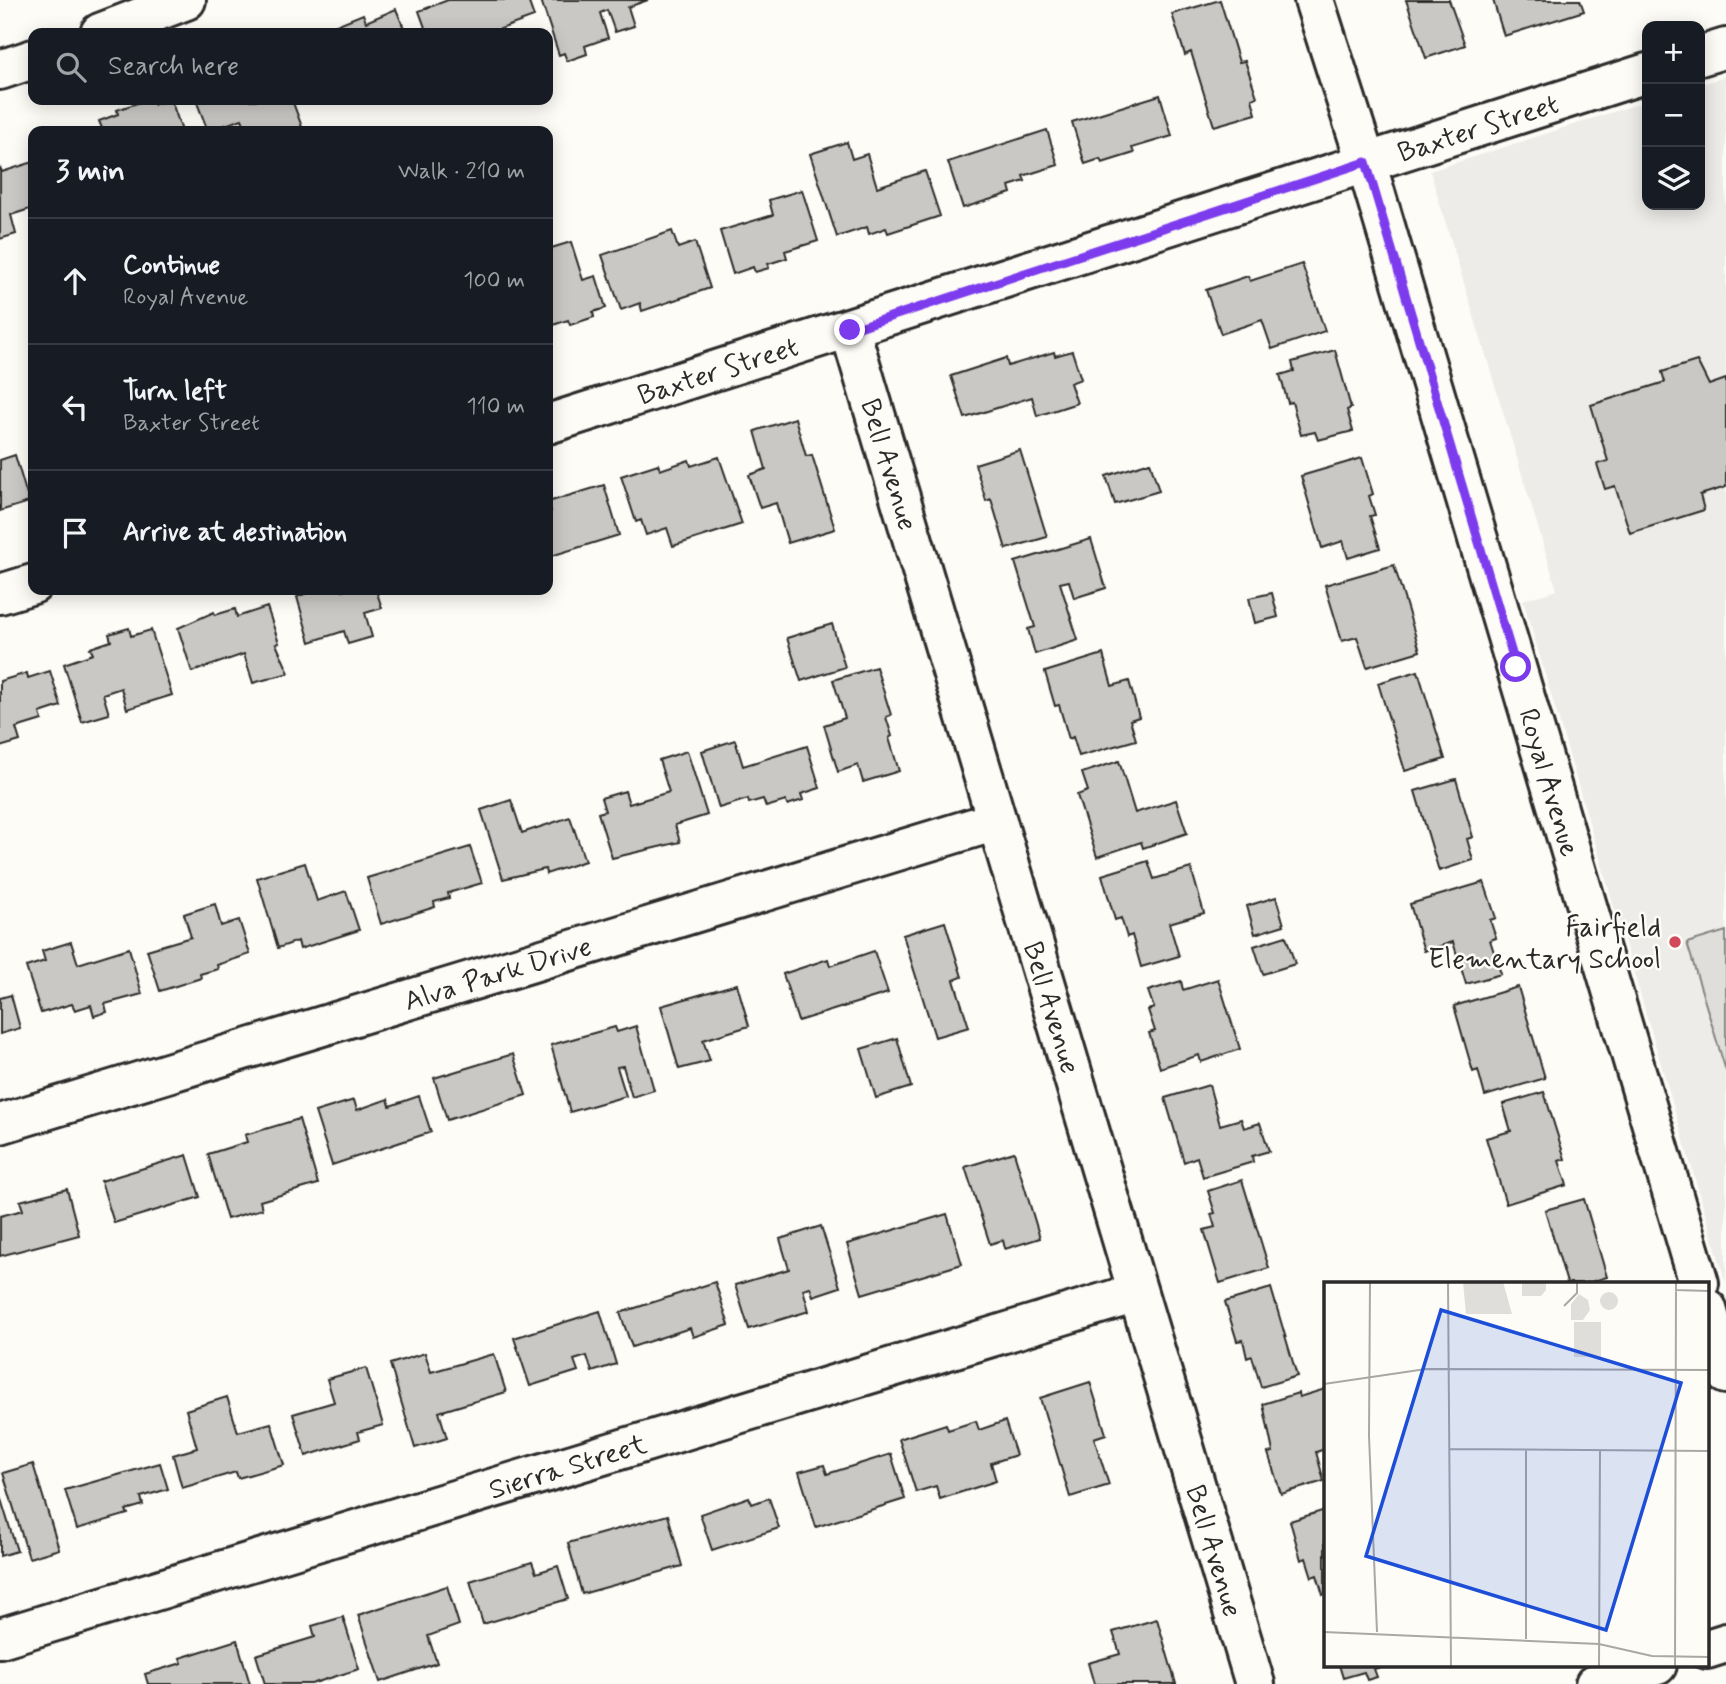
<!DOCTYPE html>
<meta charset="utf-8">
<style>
:root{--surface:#171b24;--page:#242831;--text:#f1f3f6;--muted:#9ea1a6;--line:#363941}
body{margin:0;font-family:Mynerve,sans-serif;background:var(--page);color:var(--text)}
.controls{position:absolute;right:21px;top:21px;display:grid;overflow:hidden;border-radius:14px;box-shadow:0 4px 18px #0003}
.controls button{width:63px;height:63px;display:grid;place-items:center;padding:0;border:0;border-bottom:2px solid var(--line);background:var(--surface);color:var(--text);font:35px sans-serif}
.stop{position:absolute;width:21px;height:21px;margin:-16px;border:5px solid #7c3aed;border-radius:50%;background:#fff}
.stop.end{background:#7c3aed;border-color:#fff;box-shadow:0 2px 7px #0008}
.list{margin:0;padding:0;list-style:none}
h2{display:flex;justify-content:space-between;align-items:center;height:91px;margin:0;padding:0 28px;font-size:30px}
h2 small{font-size:23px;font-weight:400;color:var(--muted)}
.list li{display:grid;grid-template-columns:46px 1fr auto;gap:21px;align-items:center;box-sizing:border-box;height:126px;padding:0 28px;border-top:2px solid var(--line)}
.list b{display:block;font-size:26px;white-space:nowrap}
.list p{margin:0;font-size:23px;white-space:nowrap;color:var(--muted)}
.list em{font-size:23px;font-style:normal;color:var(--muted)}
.icon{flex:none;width:38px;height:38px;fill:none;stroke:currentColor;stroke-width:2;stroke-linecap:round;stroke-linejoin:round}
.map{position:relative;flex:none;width:1726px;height:1684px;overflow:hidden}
.search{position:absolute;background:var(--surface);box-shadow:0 4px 18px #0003;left:28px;top:28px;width:525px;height:77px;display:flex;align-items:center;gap:18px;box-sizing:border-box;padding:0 24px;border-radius:14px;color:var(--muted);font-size:26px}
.panel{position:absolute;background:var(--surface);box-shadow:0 4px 18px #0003;left:28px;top:126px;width:525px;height:469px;border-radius:14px}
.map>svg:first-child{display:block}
.built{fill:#edece8}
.green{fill:#dfdeda;stroke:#858482;stroke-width:2}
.building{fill:#c9c8c4;stroke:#2b2b2b;stroke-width:2}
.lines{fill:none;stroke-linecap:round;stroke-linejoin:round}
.minor-casing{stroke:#2b2b2b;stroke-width:44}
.minor{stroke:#fdfcf7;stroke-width:38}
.route{stroke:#7c3aed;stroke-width:9}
.poi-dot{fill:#d1495b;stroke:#fdfcf7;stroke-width:2.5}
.labels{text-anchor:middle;stroke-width:5;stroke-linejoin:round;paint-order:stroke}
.street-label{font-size:28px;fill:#2b2b2b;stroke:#fdfcf7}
.poi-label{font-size:28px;fill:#2b2b2b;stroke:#fdfcf7;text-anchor:end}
.inset-road{fill:none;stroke:#a9a8a5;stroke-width:2}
.view{fill:#1d4ed8;fill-opacity:0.15;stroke:#1d4ed8;stroke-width:3.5}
.inset-edge{fill:none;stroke:#2b2b2b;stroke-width:3.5}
</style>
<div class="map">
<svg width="1726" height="1684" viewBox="0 0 1726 1684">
<rect width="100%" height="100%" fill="#fdfcf7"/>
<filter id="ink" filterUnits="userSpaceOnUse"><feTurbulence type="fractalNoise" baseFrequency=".0143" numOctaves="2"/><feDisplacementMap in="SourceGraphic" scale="14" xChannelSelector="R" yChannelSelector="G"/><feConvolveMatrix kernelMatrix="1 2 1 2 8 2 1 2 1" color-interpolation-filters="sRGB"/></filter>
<g filter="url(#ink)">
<path class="built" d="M1726 76V1283L1523 600 1557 590 1430 171 1647 101V205H1700V85Z"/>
<path class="green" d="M1726 931V1071L1687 943Z"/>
<path class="building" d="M448 0H528L534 17 489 33H427L419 11Z
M541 0H648L628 7 634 26 615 32 607 10 600 13 608 38 585 46 587 54 567 61 564 53 559 55Z
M1220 0 1239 62 1245 61 1257 97 1252 99 1256 114 1214 126 1191 52 1185 55 1172 14Z
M1406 0H1449L1465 45 1426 58Z
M1493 0H1580L1584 11 1504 36Z
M396 9 406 33H325L324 30 363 14 366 22Z
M1160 95 1172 136 1132 148 1134 153 1102 163 1100 159 1085 164 1072 122Z
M146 100H153L154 104 171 100 182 131H92L102 128 99 121 118 114 117 110Z
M196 100H292L302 127 292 131H247L242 119 208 131Z
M1047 130 1058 165 1023 176 1025 181 1009 186 1011 193 963 208 948 162Z
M847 142 852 159 867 154 877 187 925 171 940 216 888 233 886 228 869 234 867 227 837 237 810 154Z
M33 162V208L11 215 16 234 0 239V167L2 172Z
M802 190 818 241 785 251 787 258 768 264 769 268 755 272 753 267 733 274 720 231 773 215 769 200Z
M672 231 678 248 695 242 710 288 642 311 640 303 621 310 602 255Z
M571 242 583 280 596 276 606 308 593 312 594 317 570 325 568 320 550 326 552 332 548 334V249Z
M1302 264 1325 331 1272 349 1262 320 1221 334 1206 290 1248 276 1250 281Z
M1335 350 1351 408 1347 410 1353 431 1318 440 1315 432 1301 435 1292 402 1288 403 1280 375 1294 371 1292 362Z
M1072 351 1081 379 1070 383 1077 403 1037 416 1032 397 965 418 951 376 1006 358 1008 366 1054 352 1055 356Z
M1697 361 1709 385 1726 379V487L1700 495 1704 510 1630 533 1615 486 1605 489 1597 464 1608 461 1591 405 1665 382 1662 372Z
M795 418 806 456 812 455 835 529 788 543 776 503 760 508 749 475 766 469 755 431Z
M1020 450 1047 537 1006 549 991 499 986 501 975 464Z
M15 455 29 502 0 511V460Z
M719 457 742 524 673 546 667 528 646 535 641 520 636 522 621 476 658 464 660 470 689 460 691 466Z
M1362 458 1373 494 1369 496 1375 515 1370 516 1380 548 1348 558 1343 541 1322 548 1301 476Z
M1150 462 1159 491 1115 504 1106 476Z
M604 485 619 535 548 557V512L551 511 548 502Z
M1091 539 1106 588 1074 598 1069 581 1060 583 1078 640 1035 654 1028 629 1035 627 1015 562Z
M1394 565 1420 651 1367 667 1357 637 1342 641 1325 585Z
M314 590H376L382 608 365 613 372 637 348 644 344 631 310 642 297 597Z
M1272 593 1278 617 1255 623 1249 598Z
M267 607 279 643 276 644 289 673 253 683 244 654 192 672 178 628 214 612 215 615 235 609 237 617Z
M832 624 845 667 801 681 787 638Z
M129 628 131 636 151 630 172 695 127 709 121 688 103 694 109 714 82 722 64 664 93 654 90 648 111 641 109 634Z
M1103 654 1112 686 1129 681 1139 717 1130 720 1136 740 1079 756 1073 737 1069 739 1059 705 1055 706 1045 672Z
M876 667 891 715 886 717 892 736 889 738 899 771 863 782 858 765 838 772 824 725 845 718 833 680Z
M50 671 61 706 40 713 42 720 16 728 20 741 0 747V681L27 673 28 678Z
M1418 671 1445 759 1405 771 1378 683Z
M735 740 743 766 807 746 820 788 801 794 803 800 787 805 786 801 766 807 763 799 749 803 748 799 719 808 702 751Z
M687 751 707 815 675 825 680 842 612 858 598 813 605 811 601 798 625 791 629 804 669 792 659 760Z
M1119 761 1135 813 1176 800 1187 833 1143 848 1141 842 1097 857 1077 795 1088 791 1082 773Z
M1456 779 1473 837 1467 839 1473 860 1439 871 1415 791Z
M511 800 522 833 570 817 585 861 546 874 545 869 503 879 481 810Z
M470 847 482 883 448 893 449 898 434 902 435 907 381 924 367 878Z
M1148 861 1154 879 1191 868 1204 913 1169 923 1179 956 1141 967 1132 935 1127 937 1121 918 1115 920 1102 875Z
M305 863 317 901 346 891 359 930 300 949 298 941 278 948 257 878Z
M1484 882 1496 918 1490 920 1496 938 1490 940 1501 974 1466 984 1453 942 1424 951 1410 904Z
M1276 897 1284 925 1255 934 1247 906Z
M215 904 221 926 239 920 250 954 217 965 218 969 200 974 201 978 160 991 147 950 191 937 184 914Z
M945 922 962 977 954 980 969 1027 935 1037 903 935Z
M1286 936 1295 964 1263 974 1254 946Z
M71 942 78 964 129 948 142 994 105 1004 107 1012 94 1016 91 1005 75 1010 72 1004 41 1013 26 967 45 961 42 951Z
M874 951 888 993 798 1021 783 974 828 959 830 966Z
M1218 979 1240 1049 1201 1062 1199 1055 1160 1068 1149 1033 1155 1031 1148 1010 1154 1008 1148 991 1181 981 1183 990Z
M737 984 749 1026 703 1040 710 1061 679 1069 661 1006Z
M1518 987 1545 1078 1485 1096 1478 1070 1473 1072 1454 1006Z
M11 995 20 1028 0 1034V998Z
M636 1026 654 1090 632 1097 623 1066 617 1067 626 1096 570 1112 551 1045 615 1027 617 1032Z
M897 1038 911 1087 876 1098 861 1049Z
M513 1054 526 1095 447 1120 434 1078Z
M1209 1085 1220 1125 1241 1119 1244 1128 1260 1123 1269 1151 1252 1156 1253 1162 1203 1177 1197 1157 1184 1162 1165 1098Z
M1544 1092 1565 1159 1559 1161 1567 1185 1506 1204 1486 1138 1511 1131 1503 1104Z
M419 1096 431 1132 332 1165 315 1112 354 1100 357 1110 388 1099 390 1106Z
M299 1119 318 1184 260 1201 262 1209 227 1219 208 1154 247 1142 245 1135Z
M1014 1152 1040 1238 1005 1249 1003 1240 990 1244 965 1167Z
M187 1155 200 1197 114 1223 101 1181Z
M1242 1180 1269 1268 1220 1283 1204 1230 1215 1227 1211 1214 1215 1213 1208 1191Z
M67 1189 79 1235 0 1256V1216L23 1210 20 1201Z
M1584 1199 1607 1277 1587 1283H1567L1545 1210Z
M947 1214 962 1264 862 1294 847 1244Z
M821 1226 840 1287 813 1296 810 1287 803 1289 809 1311 749 1329 735 1285 789 1269 780 1239Z
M715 1282 729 1325 693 1337 690 1328 632 1347 620 1313Z
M1271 1288 1297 1376 1261 1387 1252 1356 1247 1358 1243 1340 1237 1341 1225 1302Z
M600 1311 616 1364 592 1372 587 1356 574 1360 578 1371 530 1386 514 1338Z
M425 1353 431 1372 494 1354 506 1392 439 1412 447 1438 415 1448 390 1364Z
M366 1368 383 1425 358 1432 360 1439 306 1456 293 1414 334 1402 327 1379Z
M1090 1382 1106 1434 1094 1438 1109 1485 1070 1497 1040 1398Z
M1325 1389V1449L1316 1452 1324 1481 1281 1494 1268 1453 1273 1452 1263 1404 1298 1393 1299 1397Z
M227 1397 238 1432 271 1423 284 1465 238 1478 236 1472 182 1488 173 1455 197 1448 186 1410Z
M976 1421 979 1430 1005 1421 1016 1455 991 1463 996 1481 940 1499 936 1486 916 1492 899 1439 946 1424 948 1430Z
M891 1454 905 1499 816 1527 799 1472 824 1465 827 1474Z
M160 1463 168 1489 141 1497 143 1505 126 1510 128 1514 77 1529 65 1490Z
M33 1464 59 1549 29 1558 3 1473Z
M0 1496 17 1551 0 1556Z
M749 1497 752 1504 769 1498 779 1528 712 1550 700 1514Z
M1325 1510V1594L1323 1595 1317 1575 1312 1577 1306 1558 1301 1560 1290 1521Z
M668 1515 682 1566 582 1594 568 1543Z
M532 1562 536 1573 558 1566 568 1599 483 1624 470 1581Z
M447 1586 459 1625 428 1636 437 1663 380 1682 358 1615Z
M343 1617 359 1669 311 1684H265L256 1655 315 1637 312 1626Z
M1157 1619 1176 1684H1094L1088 1663 1120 1654 1113 1632Z
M237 1640 250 1684H148L145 1674 182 1663 180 1658Z
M1339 1665H1388L1374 1669 1377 1677 1367 1680 1364 1672 1343 1678Z"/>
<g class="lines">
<defs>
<g id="minor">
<path id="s1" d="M1314 0 1366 162 1699 1283"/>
<path d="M100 33 186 0"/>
<path d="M1700 56 1726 48"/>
<path d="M0 70 33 59"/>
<path id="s2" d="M850 330 1255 1684"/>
<path id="s3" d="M548 424 1647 73"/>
<path d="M0 594 33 584"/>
<path id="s4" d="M0 1124 996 821"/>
<path d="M1707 1309 1726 1374"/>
<path id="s5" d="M0 1638 1136 1293"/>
<path d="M1707 1649 1726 1643"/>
<path d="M1595 1684 1657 1665"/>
</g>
</defs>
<use href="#minor" class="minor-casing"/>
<use href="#minor" class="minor"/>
</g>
</g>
<g class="lines" filter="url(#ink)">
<path class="route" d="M850 330 1366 162 1516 667"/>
</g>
<circle class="poi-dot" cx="1675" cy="942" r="7"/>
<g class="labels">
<g class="street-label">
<text dy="10" stroke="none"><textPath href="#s3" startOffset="976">Baxter Street</textPath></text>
<text dy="10" stroke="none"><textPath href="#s3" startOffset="178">Baxter Street</textPath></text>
<text dy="10" stroke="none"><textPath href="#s2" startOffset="140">Bell Avenue</textPath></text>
<text dy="10" stroke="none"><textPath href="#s1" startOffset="817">Royal Avenue</textPath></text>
<text dy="10" stroke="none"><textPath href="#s4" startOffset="520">Alva Park Drive</textPath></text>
<text dy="10" stroke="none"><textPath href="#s2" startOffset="707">Bell Avenue</textPath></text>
<text dy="10" stroke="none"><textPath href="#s5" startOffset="593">Sierra Street</textPath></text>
<text dy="10" stroke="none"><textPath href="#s2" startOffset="1274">Bell Avenue</textPath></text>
</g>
<g class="poi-label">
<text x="1661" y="936">Fairfield<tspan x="1661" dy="32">Elementary School</tspan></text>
</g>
</g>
<g transform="translate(1324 1282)">
<rect width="385" height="385" fill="#fdfcf7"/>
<path d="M139 0H179L188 32H142ZM198 0 222 1V8L217 14H198ZM276 19a9 9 0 1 1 18 0a9 9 0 1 1-18 0ZM255 12 264 18 266 28 259 38H247V22ZM250 40H277V75H250Z" fill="#dfdeda"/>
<path class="inset-road" d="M46 0 45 154 53 350M124 0 127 385M351 8 385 9M240 24 253 11V0M0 102 102 87 385 88M126 167 385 169M0 350 275 362 328 374 385 375M202 357V168M275 385 276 168M351 385 352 0"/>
<path class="view" d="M117 28 357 101 282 348 42 274Z"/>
<rect width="385" height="385" class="inset-edge"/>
</g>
</svg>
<div class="controls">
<button>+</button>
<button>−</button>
<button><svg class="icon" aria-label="layers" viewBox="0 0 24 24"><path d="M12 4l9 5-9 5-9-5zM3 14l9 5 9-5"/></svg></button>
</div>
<div class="stop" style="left:1516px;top:667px"></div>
<div class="stop end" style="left:850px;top:330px"></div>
<div class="search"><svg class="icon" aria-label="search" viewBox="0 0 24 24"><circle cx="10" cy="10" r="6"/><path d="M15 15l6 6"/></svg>Search here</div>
<section class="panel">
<h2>3 min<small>Walk · 210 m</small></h2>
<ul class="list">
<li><svg class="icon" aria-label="ahead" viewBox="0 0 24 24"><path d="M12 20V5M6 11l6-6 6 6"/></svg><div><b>Continue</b><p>Royal Avenue</p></div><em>100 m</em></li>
<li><svg class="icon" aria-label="left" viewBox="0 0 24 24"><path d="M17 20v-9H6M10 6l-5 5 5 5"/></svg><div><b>Turn left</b><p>Baxter Street</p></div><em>110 m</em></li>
<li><svg class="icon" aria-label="arrive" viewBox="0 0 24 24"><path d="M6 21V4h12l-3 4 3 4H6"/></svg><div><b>Arrive at destination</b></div></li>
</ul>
</section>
</div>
